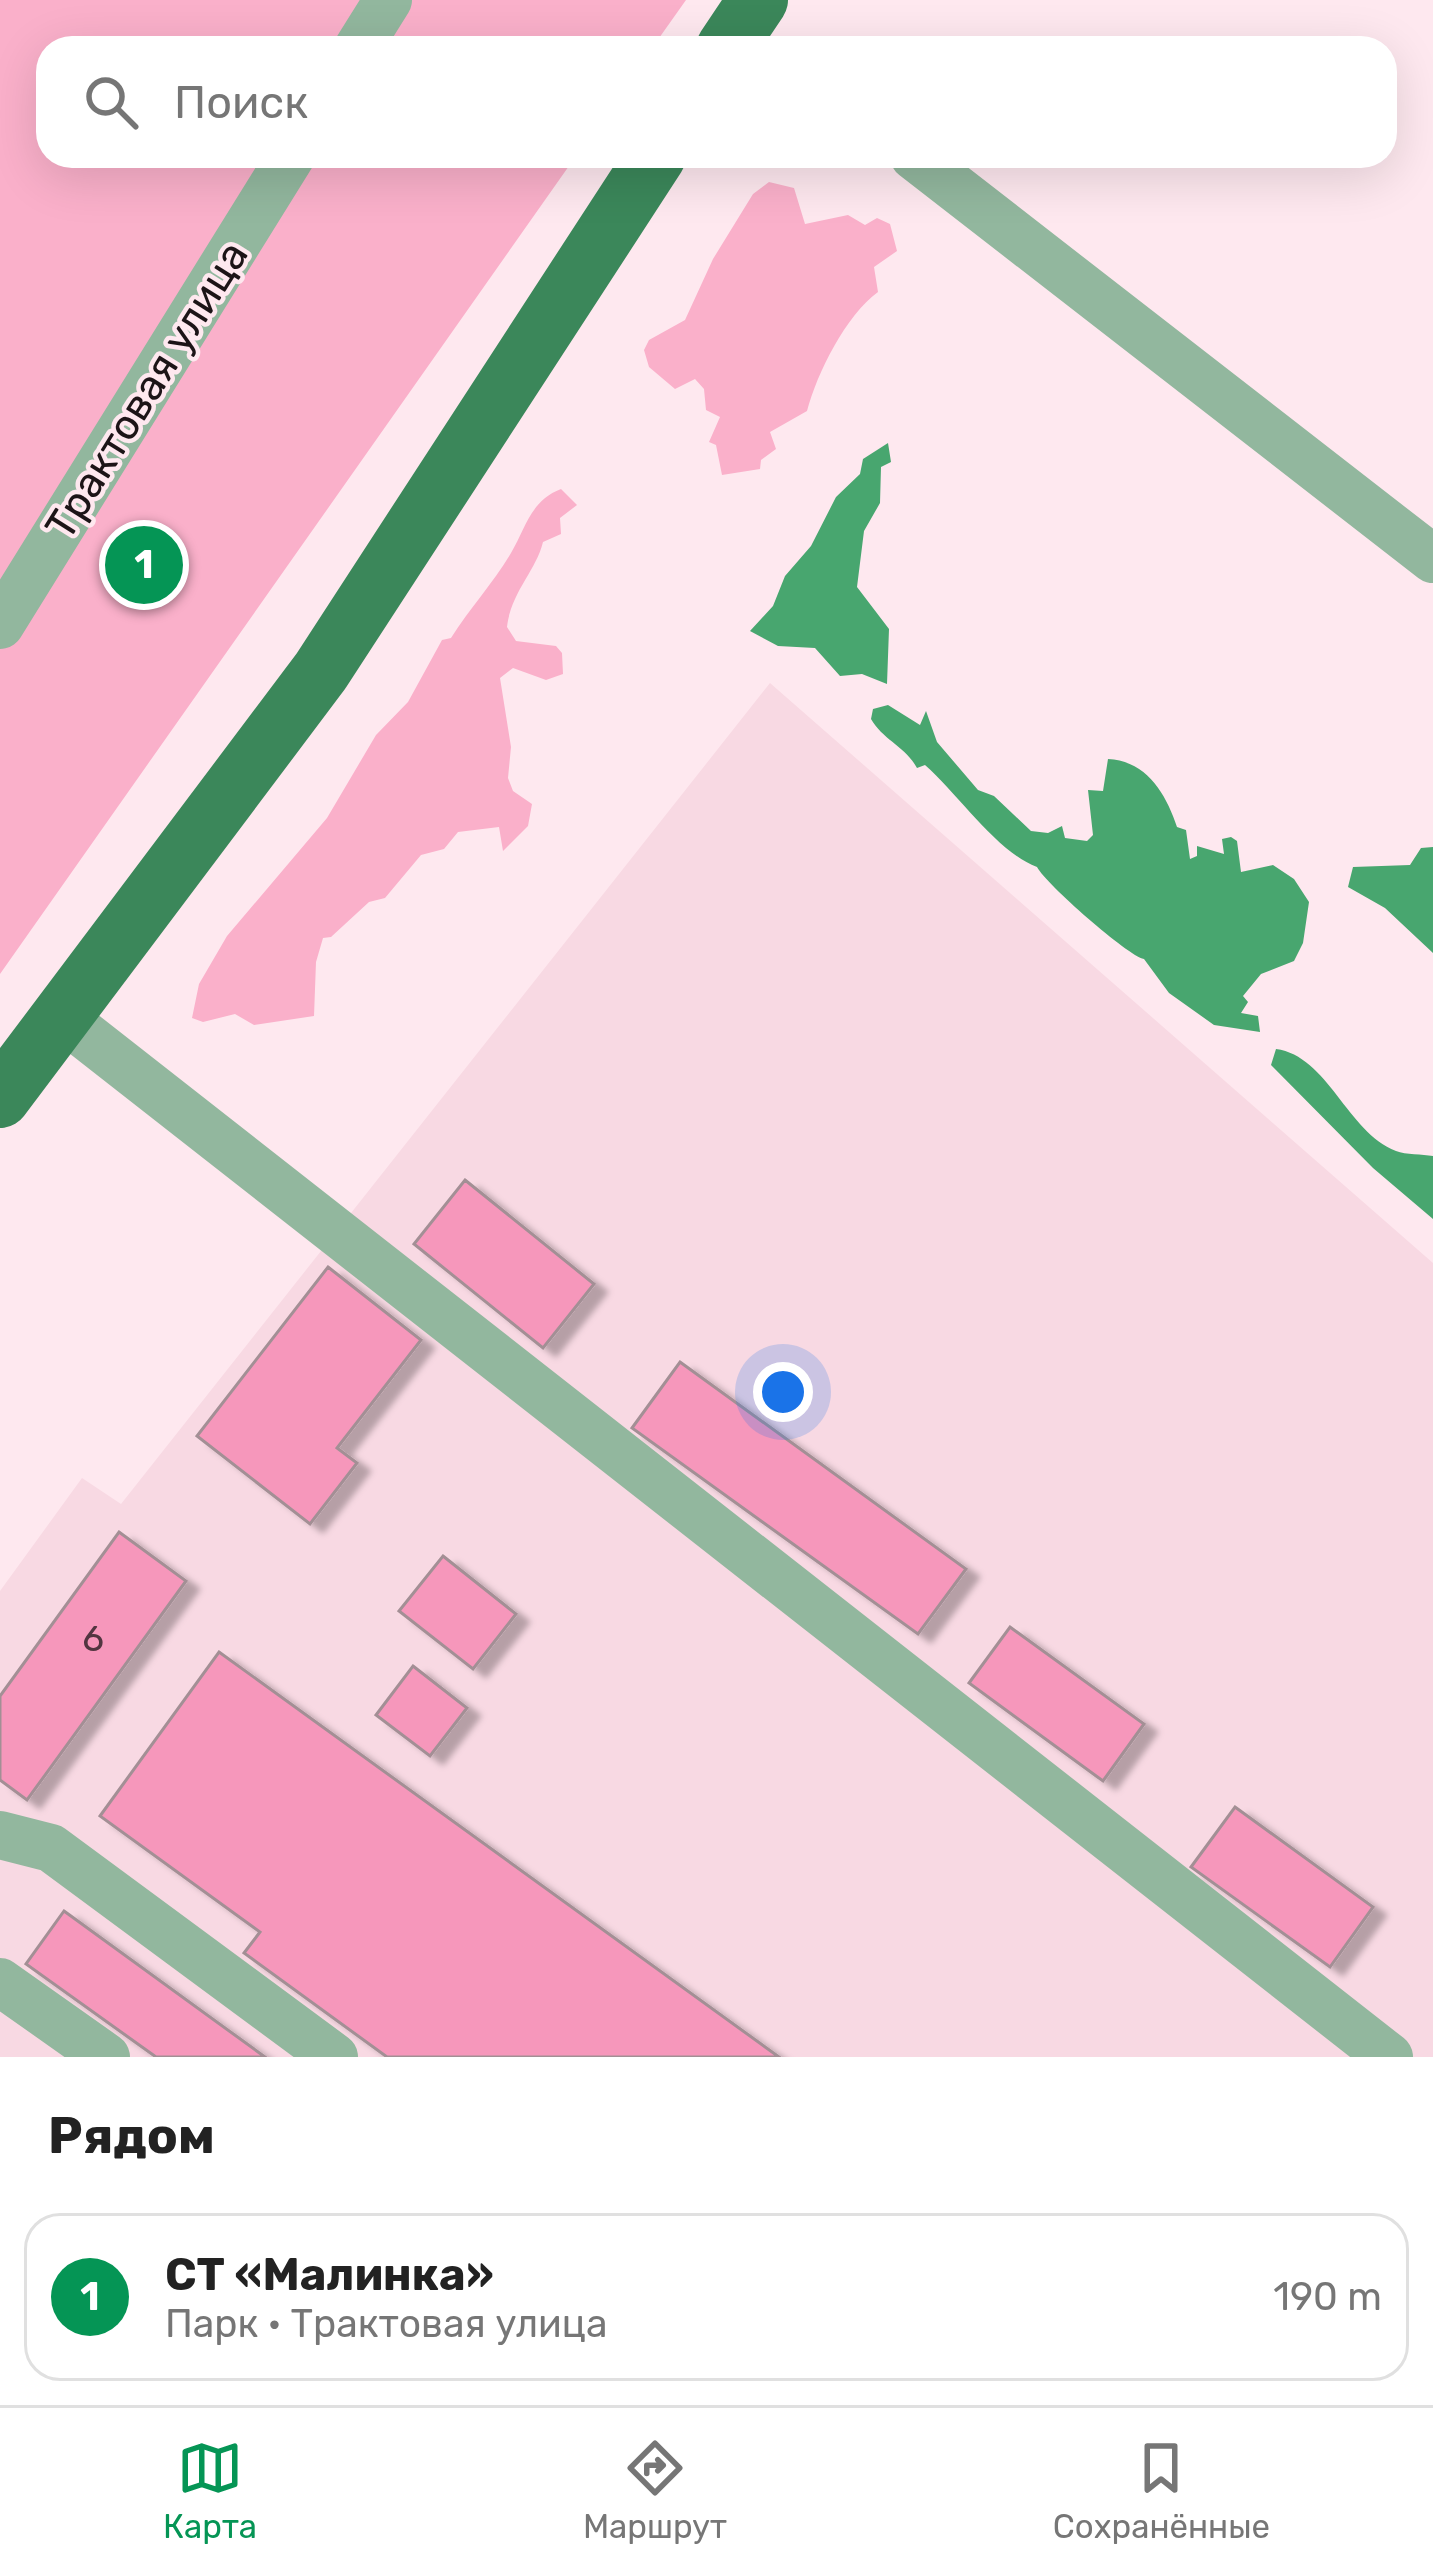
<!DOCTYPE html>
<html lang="ru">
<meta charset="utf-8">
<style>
:root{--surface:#fff;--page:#f6f6f6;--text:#222;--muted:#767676;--line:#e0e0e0;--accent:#059555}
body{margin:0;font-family:Rubik,sans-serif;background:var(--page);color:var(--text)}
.you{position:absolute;left:783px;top:1392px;width:42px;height:42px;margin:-30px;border:9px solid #fff;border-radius:50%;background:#1a73e8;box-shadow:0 0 0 18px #1a73e833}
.badge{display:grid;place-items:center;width:78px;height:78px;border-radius:50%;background:var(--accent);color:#fff;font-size:39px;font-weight:700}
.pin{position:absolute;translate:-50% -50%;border:6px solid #fff;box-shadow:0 3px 12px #0006}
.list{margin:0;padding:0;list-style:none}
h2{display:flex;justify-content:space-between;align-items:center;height:156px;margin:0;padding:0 48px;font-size:51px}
h2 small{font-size:39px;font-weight:400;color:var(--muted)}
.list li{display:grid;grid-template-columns:78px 1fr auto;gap:36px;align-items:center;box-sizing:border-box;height:168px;margin:0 24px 24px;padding:0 24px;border:3px solid var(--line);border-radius:36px}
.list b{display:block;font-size:45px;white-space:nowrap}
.list p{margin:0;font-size:39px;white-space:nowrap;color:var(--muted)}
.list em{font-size:39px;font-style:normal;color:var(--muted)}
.icon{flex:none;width:66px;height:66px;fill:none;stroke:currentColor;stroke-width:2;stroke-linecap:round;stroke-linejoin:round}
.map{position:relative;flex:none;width:1433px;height:2057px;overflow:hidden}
.search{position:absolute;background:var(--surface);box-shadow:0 12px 48px #0002;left:36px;right:36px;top:36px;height:132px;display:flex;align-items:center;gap:30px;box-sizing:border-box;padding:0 42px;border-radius:36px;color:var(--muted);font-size:45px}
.sheet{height:348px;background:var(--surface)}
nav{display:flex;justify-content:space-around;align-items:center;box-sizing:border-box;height:168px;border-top:3px solid var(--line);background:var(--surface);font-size:33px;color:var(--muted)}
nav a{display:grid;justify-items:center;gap:6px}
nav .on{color:var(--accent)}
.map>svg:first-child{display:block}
.built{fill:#f8d9e3}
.green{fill:#fab0ca}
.water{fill:#48a66f}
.building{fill:#f697bb;stroke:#a38f95;stroke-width:3;filter:url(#shadow)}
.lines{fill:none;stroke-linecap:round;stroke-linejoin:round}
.minor{stroke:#92b79e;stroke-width:48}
.major{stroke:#3b875a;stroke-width:60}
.labels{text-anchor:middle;stroke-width:9;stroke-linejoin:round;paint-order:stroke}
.number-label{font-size:36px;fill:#523540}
.street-label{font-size:42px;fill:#1c1417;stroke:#fee8ef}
</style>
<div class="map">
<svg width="1433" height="2057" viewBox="0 0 1433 2057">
<defs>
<filter id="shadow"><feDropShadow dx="13" dy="8" stdDeviation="3" flood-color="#0004"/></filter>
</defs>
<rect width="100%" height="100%" fill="#fee8ef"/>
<path class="built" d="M770 683 1433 1263V2057H0V1591L82 1478 121 1504Z"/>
<path class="green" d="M0 0H686L652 48H48V156H576L0 974Z
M769 182 794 188 805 224 848 215 865 225 877 218 890 224 897 251 874 267 878 292C846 315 817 373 807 411L770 432 776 449 761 460 760 469 722 475 716 445 709 442 720 417 706 410 704 389 695 379 675 389 649 367 644 350 649 340 685 320 713 259 753 194Z
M561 489 577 505 560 518 561 534 543 542C536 571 511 592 507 627L516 641 556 646 562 653 563 674 546 680 513 668 500 678 511 747 508 778 513 791 532 804 528 826 503 851 499 827 458 832 444 849 421 855 385 898 369 902 331 937 323 938 316 962 314 1016 254 1025 235 1014 203 1022 192 1018 199 984 227 936 327 818 376 735 408 702 442 640 451 638C469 609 494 582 511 553 526 528 530 501 561 489Z"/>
<path class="water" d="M888 443 891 462 881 467 880 503 864 531 857 587 889 629 887 684 862 674 840 676 815 648 778 646 750 631 773 606 785 576 811 546 836 497 860 474 863 459Z
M888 705 920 725 926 711 937 742 978 790 994 796 1031 831 1048 833 1062 826 1065 838 1087 841 1093 835 1088 790 1103 791 1108 759C1147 761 1166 794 1177 827L1186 830 1190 859 1197 856V846L1224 854 1222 839 1231 837 1237 841 1241 872 1273 865 1294 879 1309 902 1303 943 1294 961 1261 974 1243 996 1248 1002 1241 1013 1258 1016 1260 1032 1214 1025 1169 993 1144 959C1128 956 1046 884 1037 867 997 852 960 796 925 765L917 768C905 746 883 740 871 719L873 709Z
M1433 847V953L1385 908 1348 887 1353 867 1410 865 1421 848Z
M1276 1049C1328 1056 1347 1132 1396 1151 1406 1155 1422 1154 1433 1156V1219L1373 1168 1271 1065Z"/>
<path class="building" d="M465 1180 594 1284 543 1348 414 1244Z
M328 1267 421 1340 337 1448 357 1463 310 1524 197 1436Z
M680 1362 966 1569 918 1634 632 1428Z
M119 1532 186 1581 27 1800 0 1780V1696Z
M443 1556 516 1614 473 1669 399 1611Z
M1010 1627 1144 1724 1103 1781 969 1683Z
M219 1652 779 2057H387L244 1953 260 1932 100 1816Z
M413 1666 467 1708 430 1756 376 1715Z
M1235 1807 1373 1907 1330 1967 1191 1867Z
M64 1911 265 2057H156L26 1964Z"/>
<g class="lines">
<path class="minor" d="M358 48 388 0
M914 156 1433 559
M0 625 291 156
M62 1017 1389 2057
M0 1835 51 1848 334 2057
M0 1982 106 2057"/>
<path class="major" d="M726 48 758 0
M0 1098 321 671 656 156"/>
</g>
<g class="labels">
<g class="number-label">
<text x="93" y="1651">6</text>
</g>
<g class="street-label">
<text transform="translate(146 390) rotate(-58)" y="15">Трактовая улица</text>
</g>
</g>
</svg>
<div class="you"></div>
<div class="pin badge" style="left:144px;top:565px">1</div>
<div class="search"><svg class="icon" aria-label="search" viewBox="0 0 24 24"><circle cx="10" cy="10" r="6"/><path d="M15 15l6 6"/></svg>Поиск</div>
</div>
<section class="sheet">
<h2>Рядом<small></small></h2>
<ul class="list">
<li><span class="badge">1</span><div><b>CТ «Малинка»</b><p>Парк · Трактовая улица</p></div><em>190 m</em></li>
</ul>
</section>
<nav>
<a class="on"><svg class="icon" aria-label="map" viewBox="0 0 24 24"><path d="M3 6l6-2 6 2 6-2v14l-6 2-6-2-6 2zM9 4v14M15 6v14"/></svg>Карта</a>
<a><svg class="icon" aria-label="directions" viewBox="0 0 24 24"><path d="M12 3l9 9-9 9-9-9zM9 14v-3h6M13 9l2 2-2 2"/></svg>Маршрут</a>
<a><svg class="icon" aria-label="saved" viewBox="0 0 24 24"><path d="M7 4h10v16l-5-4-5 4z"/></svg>Сохранённые</a>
</nav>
